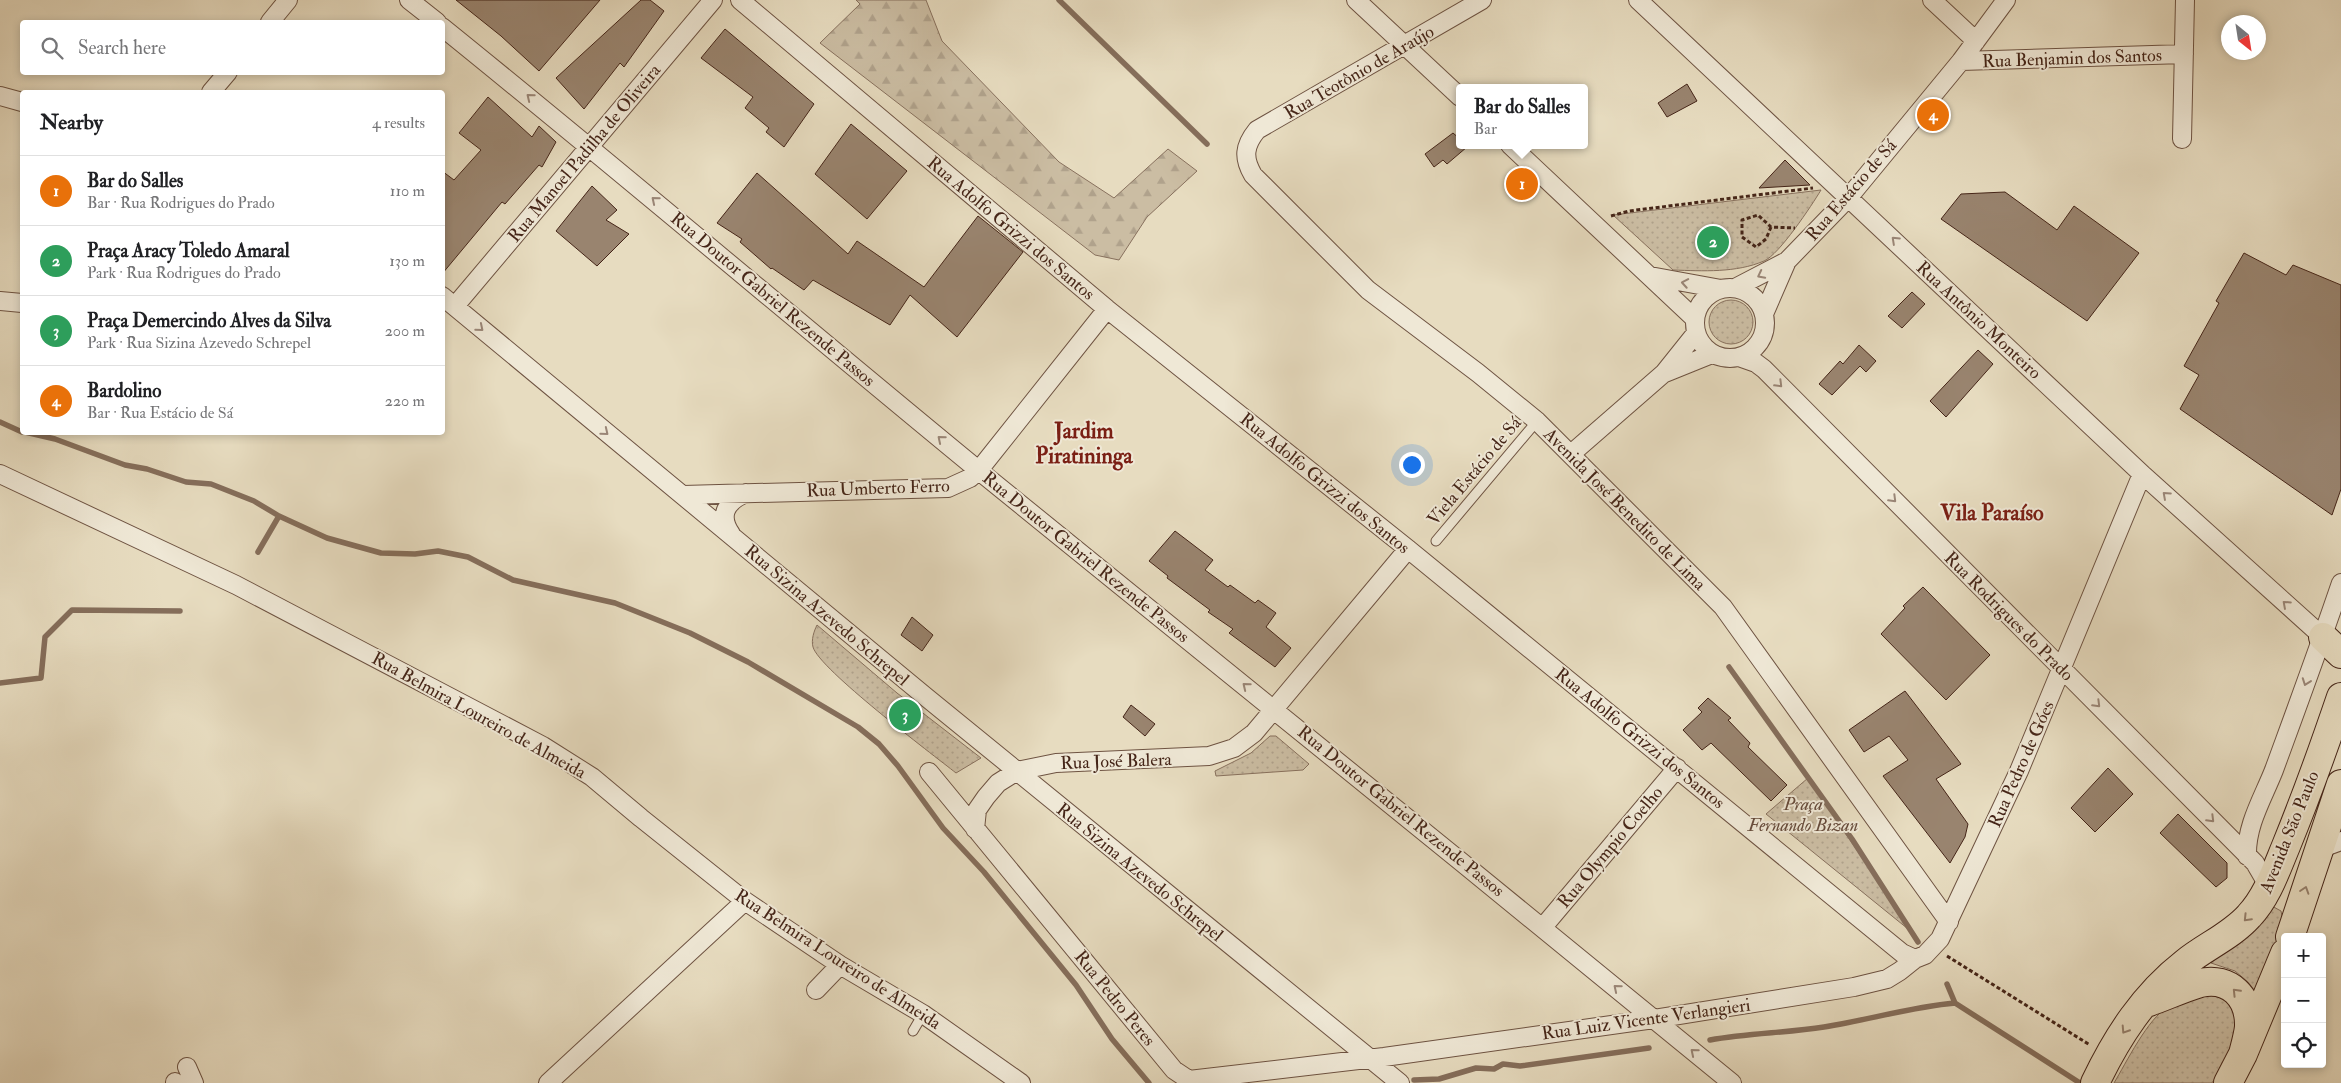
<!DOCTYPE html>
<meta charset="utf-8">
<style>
:root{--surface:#fff;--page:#f2f2f2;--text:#202124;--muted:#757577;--line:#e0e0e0;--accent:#8f2418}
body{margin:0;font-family:"IM FELL Double Pica",serif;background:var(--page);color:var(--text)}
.controls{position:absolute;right:15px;bottom:15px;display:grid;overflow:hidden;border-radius:5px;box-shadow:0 2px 8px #0003}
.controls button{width:45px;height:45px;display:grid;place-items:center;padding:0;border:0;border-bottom:1px solid var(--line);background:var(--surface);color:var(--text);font:25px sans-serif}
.compass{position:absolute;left:2221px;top:15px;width:45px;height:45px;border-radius:50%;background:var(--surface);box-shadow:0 2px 8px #0003;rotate:150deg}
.you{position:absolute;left:1411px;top:464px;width:18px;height:18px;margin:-12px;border:4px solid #fff;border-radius:50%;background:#1a73e8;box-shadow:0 0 0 8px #1a73e833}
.badge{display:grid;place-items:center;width:32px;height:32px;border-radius:50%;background:var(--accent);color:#fff;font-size:16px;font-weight:700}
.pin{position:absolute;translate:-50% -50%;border:2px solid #fff;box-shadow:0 1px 5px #0006}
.popup{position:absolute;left:1456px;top:84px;width:132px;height:65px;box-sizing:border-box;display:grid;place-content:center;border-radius:5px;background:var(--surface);filter:drop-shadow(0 1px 4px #0005);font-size:16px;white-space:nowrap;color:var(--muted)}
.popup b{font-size:19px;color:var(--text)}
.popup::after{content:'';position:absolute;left:50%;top:100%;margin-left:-10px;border:10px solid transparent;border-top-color:var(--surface)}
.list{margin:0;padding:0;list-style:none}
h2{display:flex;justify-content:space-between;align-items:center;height:65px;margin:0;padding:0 20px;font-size:21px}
h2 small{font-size:16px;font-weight:400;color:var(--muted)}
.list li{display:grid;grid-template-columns:32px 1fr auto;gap:15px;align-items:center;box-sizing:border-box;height:70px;padding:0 20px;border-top:1px solid var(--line)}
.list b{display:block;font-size:19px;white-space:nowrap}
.list p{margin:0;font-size:16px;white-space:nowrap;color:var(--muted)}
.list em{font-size:16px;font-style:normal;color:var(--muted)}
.icon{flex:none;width:28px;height:28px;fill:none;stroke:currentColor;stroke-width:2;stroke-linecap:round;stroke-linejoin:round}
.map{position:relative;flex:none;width:2341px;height:1083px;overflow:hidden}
.search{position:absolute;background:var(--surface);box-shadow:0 2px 8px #0003;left:20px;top:20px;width:425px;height:55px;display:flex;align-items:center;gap:12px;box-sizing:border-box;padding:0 18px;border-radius:5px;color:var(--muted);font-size:19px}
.panel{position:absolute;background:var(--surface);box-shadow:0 2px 8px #0003;left:20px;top:90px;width:425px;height:345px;border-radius:5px}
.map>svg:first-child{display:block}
.forest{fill:url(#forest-firs);stroke:#88715e}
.park{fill:url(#park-dots);stroke:#88715e}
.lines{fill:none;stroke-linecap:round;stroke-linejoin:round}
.stream{stroke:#856e5b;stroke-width:5.5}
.building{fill:#99846f;stroke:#452518}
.lane-casing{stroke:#6e5342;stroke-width:11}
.street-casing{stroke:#6e5342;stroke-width:20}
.primary-casing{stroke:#452518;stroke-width:30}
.path{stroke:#452518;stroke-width:3;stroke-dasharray:4 2.5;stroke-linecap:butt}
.lane{stroke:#efe8d6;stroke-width:9}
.street{stroke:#efe8d6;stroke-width:18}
.primary{stroke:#e7dcc0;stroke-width:28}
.oneway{stroke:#9a8677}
.oneway2{stroke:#96806c}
.labels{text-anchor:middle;stroke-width:4;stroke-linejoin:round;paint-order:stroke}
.street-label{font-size:18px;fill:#452518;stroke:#efe8d6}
.park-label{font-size:18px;font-style:italic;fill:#664b3b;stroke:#efe8d6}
.district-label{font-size:22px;font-weight:bold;fill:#7a1f14;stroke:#efe8d6}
</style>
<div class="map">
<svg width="2341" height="1083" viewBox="0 0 2341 1083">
<defs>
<pattern id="forest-firs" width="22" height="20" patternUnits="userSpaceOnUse" patternTransform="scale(1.25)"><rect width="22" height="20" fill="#cbbda3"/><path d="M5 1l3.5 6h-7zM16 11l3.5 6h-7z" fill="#b0a28c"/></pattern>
<pattern id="park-dots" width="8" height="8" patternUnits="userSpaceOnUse" patternTransform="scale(1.25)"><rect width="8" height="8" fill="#cbbda3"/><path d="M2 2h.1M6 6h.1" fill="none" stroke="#b0a28c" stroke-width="1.8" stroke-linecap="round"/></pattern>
</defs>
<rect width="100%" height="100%" fill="#e7dcc0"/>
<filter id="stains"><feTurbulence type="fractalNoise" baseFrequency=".004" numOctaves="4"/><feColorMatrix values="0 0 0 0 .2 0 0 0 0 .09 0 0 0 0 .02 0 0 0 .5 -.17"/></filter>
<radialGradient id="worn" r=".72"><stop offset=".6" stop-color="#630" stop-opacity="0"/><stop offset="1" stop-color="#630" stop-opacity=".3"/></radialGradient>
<path class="forest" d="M856 0H926L942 41 1059 162 1114 198 1168 149 1197 171 1147 217 1119 260 1095 255 820 43 860 4Z"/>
<path class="park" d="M1821 190C1812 205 1779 255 1764 261 1736 273 1703 271 1673 270L1613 215Z
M1709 322a22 22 0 1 1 44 0a22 22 0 1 1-44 0Z
M817 625 897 693 981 758 956 773C932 754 819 669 813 647 811 640 814 631 817 625Z
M1270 736H1276L1309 764 1303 770 1216 776 1215 771 1251 753Z
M1808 778 1913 933 1766 814Z
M2270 905 2281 911 2283 921 2260 998 2248 982 2235 971 2211 963 2260 919Z
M2212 992C2257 1015 2232 1050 2212 1083H2114C2126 1063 2148 1018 2168 1007 2180 999 2199 997 2212 992Z"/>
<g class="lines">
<path class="stream" d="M1059 0 1207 144
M0 422 22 432
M25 432 55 439 125 465 147 469 186 482 211 484 254 501 279 516 327 538 381 553 415 554 438 551 468 557 513 580 615 603 690 633 748 662 858 727 879 744 898 766 943 828 984 872 1076 985 1112 1039 1149 1083
M258 552 279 516
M1729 667 1852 839 1918 942
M0 683 41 678 45 637 72 610 180 611
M1947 984 1955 1003
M1710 1040C1748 1033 1786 1033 1824 1027 1868 1020 1911 1007 1955 1003L2080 1083
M1414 1080 1439 1079 1476 1068 1494 1069 1503 1064 1520 1066 1649 1048"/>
</g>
<path class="building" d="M456 0H600L539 71 501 36Z
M641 0H650L664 11 624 67 620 63 584 109 556 78Z
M725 29 814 104 784 147 766 132 769 128 745 108 753 97 701 58Z
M1687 84 1697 101 1667 117 1658 103Z
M488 97 532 137 539 126 556 142 542 167 539 165 505 204 502 202 442 274V171L454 180 481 150 459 133Z
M851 124 907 171 867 219 815 174Z
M1453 133 1460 139V145L1467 147 1447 164 1443 160 1434 167 1425 154Z
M1785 160 1810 185 1759 188Z
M757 173 848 254 857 241 924 287 978 216 1023 252 957 337 910 295 890 325 813 280 804 290 772 268 771 269 740 242 742 239 717 223Z
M592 186 617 210 606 220 629 234 597 266 556 231Z
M2005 192 2057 230 2074 206 2139 253 2087 321 1941 219 1961 194Z
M2244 253 2286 275 2293 265 2341 285V489L2332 515 2180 409 2199 375 2184 366 2219 303 2216 301Z
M1912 292 1925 304 1902 328 1888 316Z
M1859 345 1876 361 1866 372 1860 366 1832 395 1819 384 1840 361 1843 364Z
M1978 350 1993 364 1946 417 1930 401Z
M1175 531 1213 560 1205 570 1228 587 1230 585 1255 603 1258 600 1276 613 1266 627 1291 648 1275 667 1229 633 1233 629 1208 612 1210 610 1167 578 1168 576 1149 561Z
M1923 587 1990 655 1946 700 1881 634 1905 608 1903 606Z
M912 617 933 635 922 651 901 635Z
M1905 691 1961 764 1936 779 1968 824 1965 837 1950 863 1883 776 1908 760 1889 736 1864 752 1849 730Z
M1708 698 1731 718 1728 720 1750 743 1748 747 1787 785 1771 801 1711 743 1702 750 1683 730 1702 712 1698 708Z
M1131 705 1155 724 1145 736 1123 717Z
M2108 768 2133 794 2095 832 2071 808Z
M2178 814 2227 863V878L2216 887 2160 833Z"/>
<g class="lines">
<defs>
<path id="lane" d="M1436 541 1537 421
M913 1031 923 1014"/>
<path id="street" d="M409 0 437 22
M740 0 1107 309 1408 549 1902 953 1915 959
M1356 0 1460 97
M1482 0 1257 130C1244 146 1243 158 1253 175L1368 290 1478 373 1537 421 1723 607 1949 922
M1638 0 2142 474 2323 637
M1932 0 1976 41
M270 22 288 0
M442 27C623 173 799 323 978 470 1229 675 1482 877 1732 1083
M1961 61 2184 54
M211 92 228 72
M0 96 22 102
M2182 139 2185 0
M1510 145 1695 319
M1650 276 1721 289
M1735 288 1787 261 1849 197 1961 61 2006 0
M1695 323a35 35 0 1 1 70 0a35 35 0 1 1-70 0Z
M442 296 926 697 1400 1083
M0 301 22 303
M455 306 713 0
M1764 314 1787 261
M1739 357 1756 363 1764 369 2255 863 2269 887
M1665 373 1712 354
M1571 454 1664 373 1696 333
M0 474 236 585 543 746 592 777 641 818 745 901 840 965 923 1014 1021 1083
M683 495 948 488 970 478 979 470 1107 309
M731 534C718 515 726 502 746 493
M929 772 1174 1070 1189 1080 1384 1057 1654 1019 1854 987 1887 979 1900 971 1915 959 1925 955 1940 939 2019 771 2142 474
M975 829 977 810 986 797 998 783 1017 771 1056 763 1209 756 1234 748 1254 733 1408 549
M2319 849 2341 841
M2247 856C2246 825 2263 798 2274 770 2297 707 2320 645 2341 583
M1543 927 1677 768
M816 990 840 965
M187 1067 194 1083
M175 1082 176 1083
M548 1083 745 901"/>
<path id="primary" d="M2323 637 2341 654
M2290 937 2341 784
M2149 1002C2166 996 2183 988 2200 983 2230 976 2250 998 2249 1027 2248 1036 2245 1046 2243 1054
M2095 1083C2117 1037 2144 995 2185 963 2206 946 2231 936 2249 916 2267 897 2276 870 2286 846 2306 797 2324 747 2341 697
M2228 1083 2243 1054 2285 953"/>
</defs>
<use href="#lane" class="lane-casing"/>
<use href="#street" class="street-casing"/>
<use href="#primary" class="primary-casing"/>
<path class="path" d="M1611 216 1629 211 1813 188
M1771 227 1766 239 1756 247 1742 237V220L1758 215 1771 227 1795 228
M1947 956 2090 1045"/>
<use href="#lane" class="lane"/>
<use href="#street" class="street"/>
<use href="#primary" class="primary"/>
</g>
<defs><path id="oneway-chevron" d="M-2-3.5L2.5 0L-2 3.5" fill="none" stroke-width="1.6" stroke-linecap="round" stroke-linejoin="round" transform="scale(1.25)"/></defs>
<g class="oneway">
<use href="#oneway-chevron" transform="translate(530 97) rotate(-141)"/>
<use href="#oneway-chevron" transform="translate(655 200) rotate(-140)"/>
<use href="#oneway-chevron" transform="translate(1895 240) rotate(-137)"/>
<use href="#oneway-chevron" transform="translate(1761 275) rotate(153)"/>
<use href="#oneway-chevron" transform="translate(1685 283) rotate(-170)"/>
<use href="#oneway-chevron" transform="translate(480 328) rotate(40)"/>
<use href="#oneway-chevron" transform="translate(1779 384) rotate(45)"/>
<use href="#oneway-chevron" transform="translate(605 432) rotate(39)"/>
<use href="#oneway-chevron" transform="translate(941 439) rotate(-140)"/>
<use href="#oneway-chevron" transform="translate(2166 495) rotate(-138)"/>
<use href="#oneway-chevron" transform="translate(1893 499) rotate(45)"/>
<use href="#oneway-chevron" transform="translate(2286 604) rotate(-138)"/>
<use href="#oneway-chevron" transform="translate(2306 682) rotate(110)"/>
<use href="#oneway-chevron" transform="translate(1246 686) rotate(-141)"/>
<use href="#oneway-chevron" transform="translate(2097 704) rotate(45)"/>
<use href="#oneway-chevron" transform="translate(2211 819) rotate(45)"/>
<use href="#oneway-chevron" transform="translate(1617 988) rotate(-140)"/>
<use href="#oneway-chevron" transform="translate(1694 1052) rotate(-140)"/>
</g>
<g class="oneway2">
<use href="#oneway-chevron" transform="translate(2305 890) rotate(-72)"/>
<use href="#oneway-chevron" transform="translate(2247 918) rotate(134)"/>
<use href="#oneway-chevron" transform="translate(2236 992) rotate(-134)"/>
<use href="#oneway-chevron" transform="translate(2125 1030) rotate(123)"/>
</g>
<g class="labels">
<g class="street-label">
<text transform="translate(2072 58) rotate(-2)" y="6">Rua Benjamin dos Santos</text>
<text transform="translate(1359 72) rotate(-30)" y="6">Rua Teotônio de Araújo</text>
<text transform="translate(584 153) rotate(-50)" y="6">Rua Manoel Padilha de Oliveira</text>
<text transform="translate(1851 190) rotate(-49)" y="6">Rua Estácio de Sá</text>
<text transform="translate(1011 228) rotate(40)" y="6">Rua Adolfo Grizzi dos Santos</text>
<text transform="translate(773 299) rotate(40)" y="6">Rua Doutor Gabriel Rezende Passos</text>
<text transform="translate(1979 320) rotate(43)" y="6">Rua Antônio Monteiro</text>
<text transform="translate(1474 471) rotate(-50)" y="6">Viela Estácio de Sá</text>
<text transform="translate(1325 483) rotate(39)" y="6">Rua Adolfo Grizzi dos Santos</text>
<text transform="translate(878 488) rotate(-2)" y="6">Rua Umberto Ferro</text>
<text transform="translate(1625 509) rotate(45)" y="6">Avenida José Benedito de Lima</text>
<text transform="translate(1086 557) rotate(39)" y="6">Rua Doutor Gabriel Rezende Passos</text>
<text transform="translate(827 615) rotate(40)" y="6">Rua Sizina Azevedo Schrepel</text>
<text transform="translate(2009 616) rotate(45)" y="6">Rua Rodrigues do Prado</text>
<text transform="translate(479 715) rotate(29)" y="6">Rua Belmira Loureiro de Almeida</text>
<text transform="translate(1640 738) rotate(39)" y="6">Rua Adolfo Grizzi dos Santos</text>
<text transform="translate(1116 761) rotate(-2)" y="6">Rua José Balera</text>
<text transform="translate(2021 764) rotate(-66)" y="6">Rua Pedro de Góes</text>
<text transform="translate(1401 811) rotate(39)" y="6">Rua Doutor Gabriel Rezende Passos</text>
<text transform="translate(2289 832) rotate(-68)" y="6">Avenida São Paulo</text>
<text transform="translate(1610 847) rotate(-50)" y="6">Rua Olympio Coelho</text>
<text transform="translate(1140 872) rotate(39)" y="6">Rua Sizina Azevedo Schrepel</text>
<text transform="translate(838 959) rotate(33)" y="6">Rua Belmira Loureiro de Almeida</text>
<text transform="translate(1115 998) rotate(51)" y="6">Rua Pedro Peres</text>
<text transform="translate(1646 1019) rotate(-8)" y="6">Rua Luiz Vicente Verlangieri</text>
</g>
<g class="park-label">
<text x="1803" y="810">Praça<tspan x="1803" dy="21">Fernando Bizan</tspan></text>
</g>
<g class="district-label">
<text x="1084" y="438">Jardim<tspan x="1084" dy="25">Piratininga</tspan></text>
<text x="1992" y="520">Vila Paraíso</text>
</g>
</g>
<rect width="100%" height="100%" filter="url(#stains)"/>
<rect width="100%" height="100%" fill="url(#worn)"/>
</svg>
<div class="controls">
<button>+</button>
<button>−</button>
<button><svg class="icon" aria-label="locate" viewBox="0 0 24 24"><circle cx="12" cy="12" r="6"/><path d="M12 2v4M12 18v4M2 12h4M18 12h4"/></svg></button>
</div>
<svg class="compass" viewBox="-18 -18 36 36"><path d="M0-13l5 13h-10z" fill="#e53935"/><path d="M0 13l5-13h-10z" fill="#757577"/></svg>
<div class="you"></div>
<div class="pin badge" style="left:1522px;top:184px;background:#e8710a">1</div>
<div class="popup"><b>Bar do Salles</b>Bar</div>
<div class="pin badge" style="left:1713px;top:242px;background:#2e9e5b">2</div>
<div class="pin badge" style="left:905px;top:715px;background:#2e9e5b">3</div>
<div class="pin badge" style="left:1933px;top:115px;background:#e8710a">4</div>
<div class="search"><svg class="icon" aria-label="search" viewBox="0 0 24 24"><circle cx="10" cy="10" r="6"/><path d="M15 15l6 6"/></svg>Search here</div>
<section class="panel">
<h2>Nearby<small>4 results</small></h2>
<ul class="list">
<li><span class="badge" style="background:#e8710a">1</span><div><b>Bar do Salles</b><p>Bar · Rua Rodrigues do Prado</p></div><em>110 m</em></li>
<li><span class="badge" style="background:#2e9e5b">2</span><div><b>Praça Aracy Toledo Amaral</b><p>Park · Rua Rodrigues do Prado</p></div><em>130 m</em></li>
<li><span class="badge" style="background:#2e9e5b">3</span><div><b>Praça Demercindo Alves da Silva</b><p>Park · Rua Sizina Azevedo Schrepel</p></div><em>200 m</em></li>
<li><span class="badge" style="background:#e8710a">4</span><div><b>Bardolino</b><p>Bar · Rua Estácio de Sá</p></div><em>220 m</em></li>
</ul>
</section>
</div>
